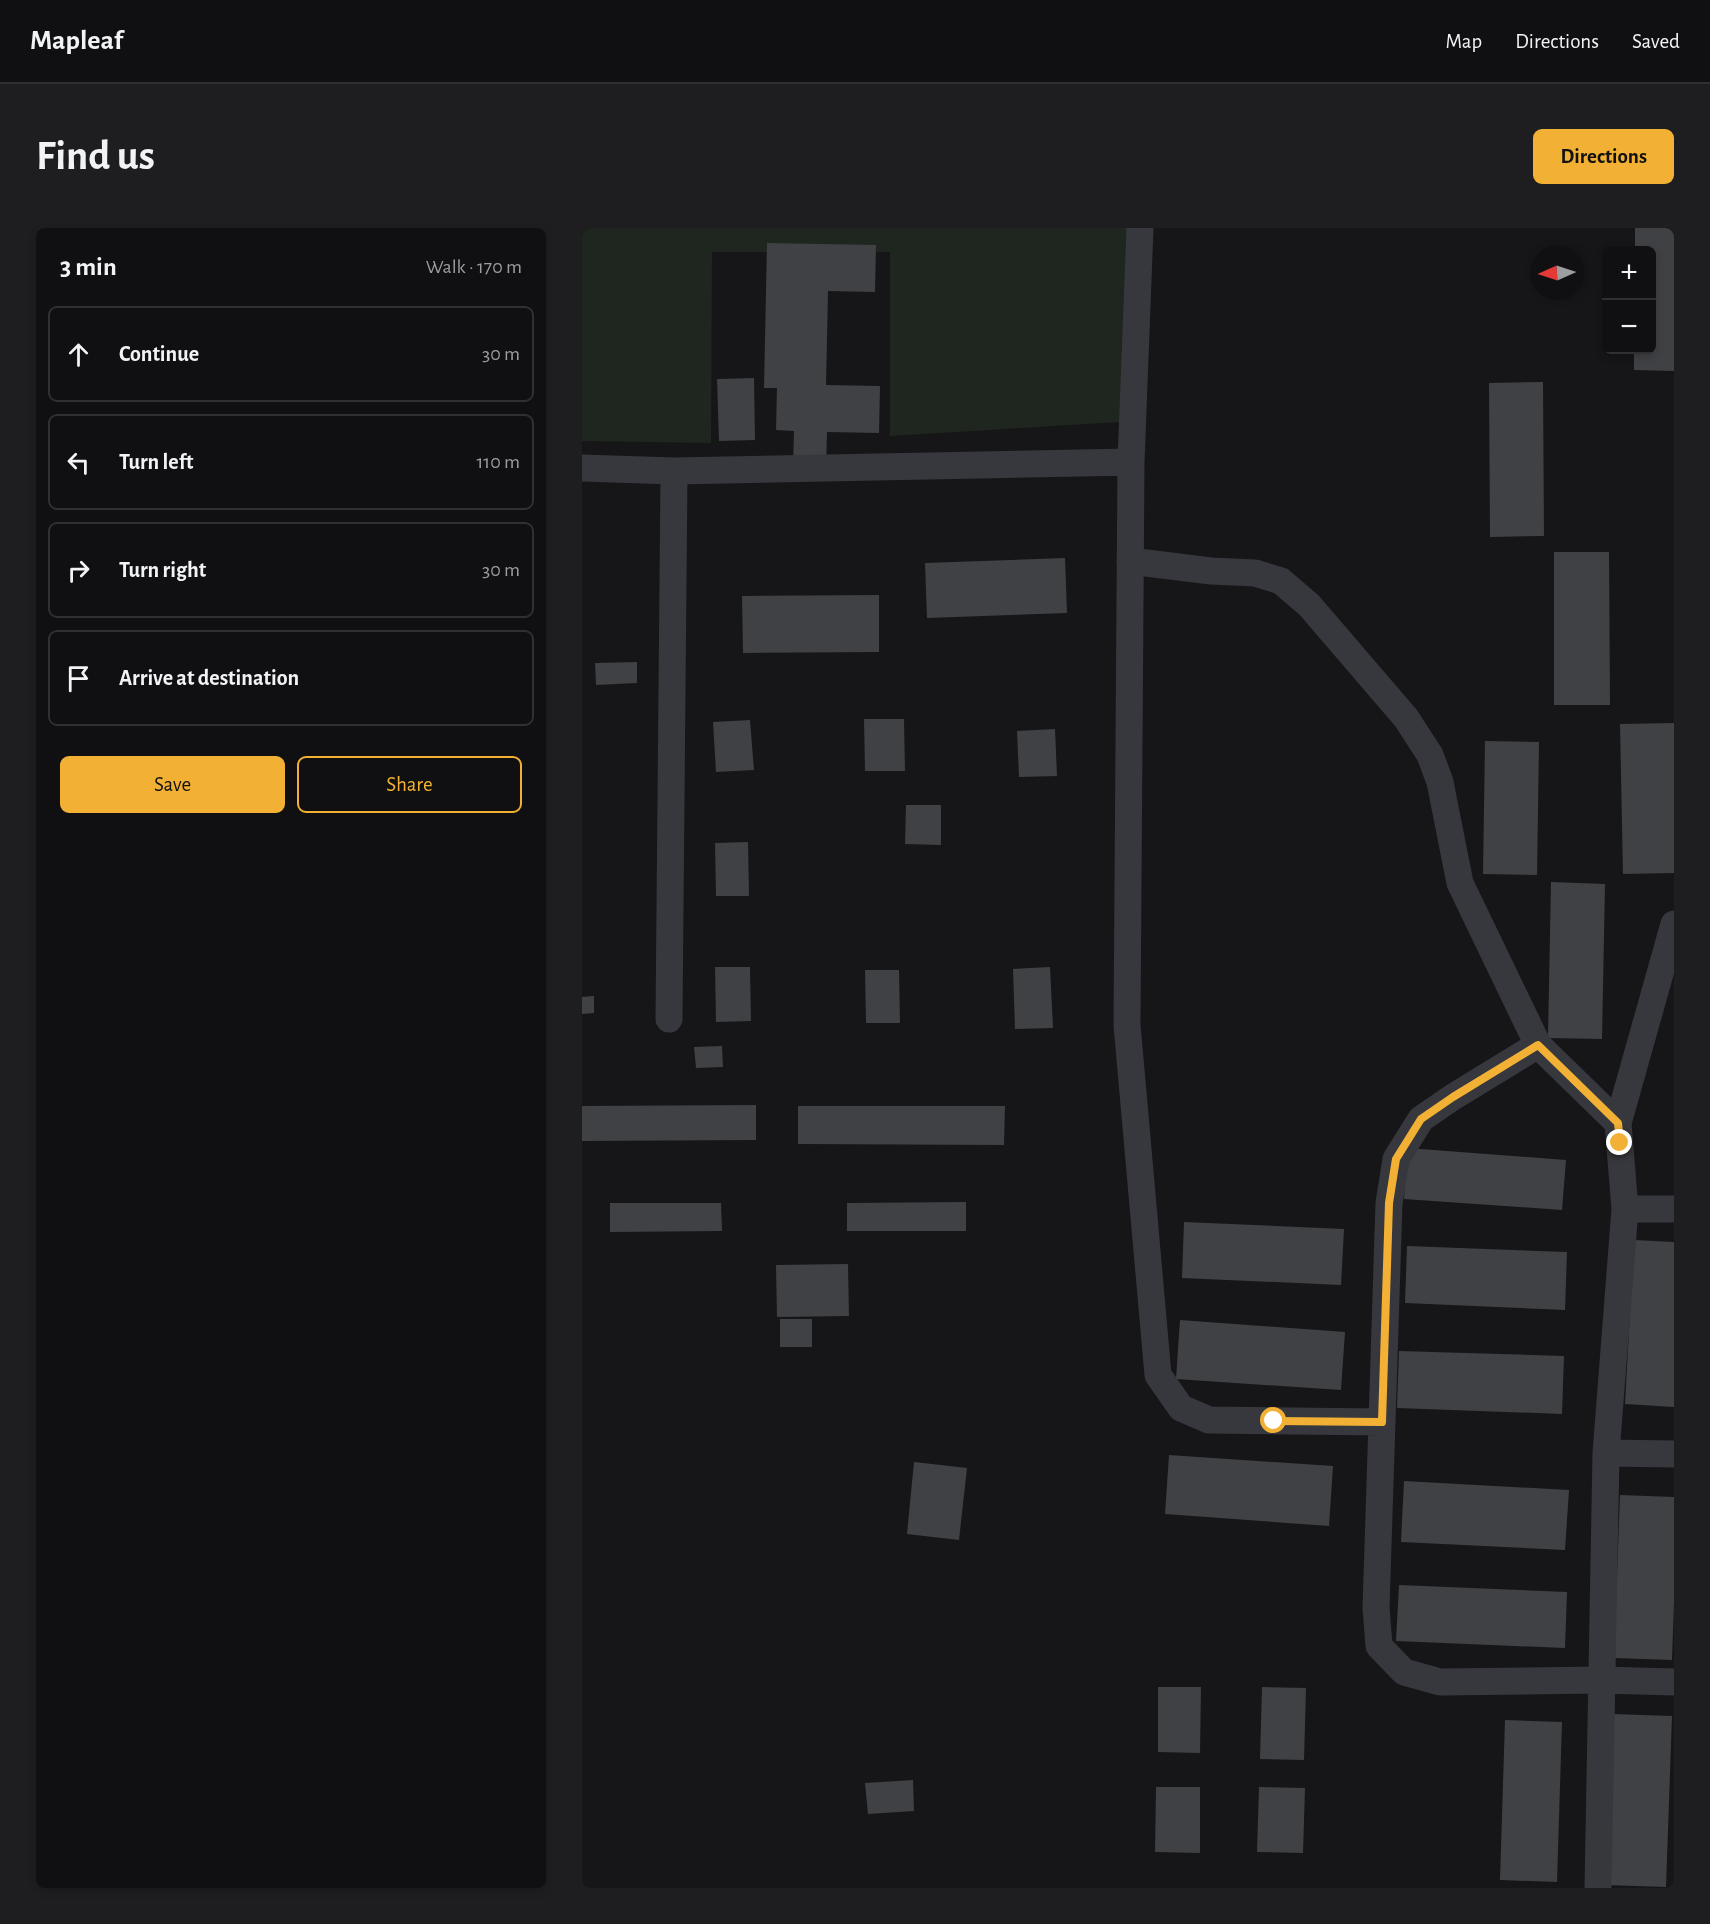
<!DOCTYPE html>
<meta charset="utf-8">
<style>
:root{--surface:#101012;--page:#1e1e20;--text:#f1f3f6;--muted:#9c9d9f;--line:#303032;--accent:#f2b134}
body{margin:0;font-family:"Alegreya Sans",sans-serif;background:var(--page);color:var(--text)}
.controls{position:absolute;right:18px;top:18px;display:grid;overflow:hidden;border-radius:9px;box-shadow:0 3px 9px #0003}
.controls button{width:54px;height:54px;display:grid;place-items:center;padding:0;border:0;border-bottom:2px solid var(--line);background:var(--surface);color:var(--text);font:30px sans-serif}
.compass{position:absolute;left:948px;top:18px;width:54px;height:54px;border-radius:50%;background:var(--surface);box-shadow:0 3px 9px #0003;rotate:267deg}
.stop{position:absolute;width:18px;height:18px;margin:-14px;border:4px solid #f2b134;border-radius:50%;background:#fff}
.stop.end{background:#f2b134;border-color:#fff;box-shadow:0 2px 6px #0008}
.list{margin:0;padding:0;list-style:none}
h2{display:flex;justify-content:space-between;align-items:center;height:78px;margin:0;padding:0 24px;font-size:26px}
h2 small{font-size:20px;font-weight:400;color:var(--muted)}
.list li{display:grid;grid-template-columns:39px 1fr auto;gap:18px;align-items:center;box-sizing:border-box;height:96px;margin:0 12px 12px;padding:0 12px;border:2px solid var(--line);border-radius:9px}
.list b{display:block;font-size:22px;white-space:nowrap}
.list em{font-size:20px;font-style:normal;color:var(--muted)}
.actions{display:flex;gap:12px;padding:18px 24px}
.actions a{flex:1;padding:14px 0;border:2px solid var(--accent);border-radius:9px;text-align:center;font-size:21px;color:var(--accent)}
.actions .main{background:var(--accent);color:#111}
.icon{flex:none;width:33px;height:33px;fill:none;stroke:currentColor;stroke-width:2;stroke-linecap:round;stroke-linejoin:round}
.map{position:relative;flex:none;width:1092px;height:1660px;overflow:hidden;border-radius:9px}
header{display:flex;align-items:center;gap:36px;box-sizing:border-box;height:84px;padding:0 30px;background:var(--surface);border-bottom:2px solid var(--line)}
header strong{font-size:28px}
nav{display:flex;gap:33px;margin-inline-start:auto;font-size:21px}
.intro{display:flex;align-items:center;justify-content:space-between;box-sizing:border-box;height:144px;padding:0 36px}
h1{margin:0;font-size:42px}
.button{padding:15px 27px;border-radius:9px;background:var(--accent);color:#111;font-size:21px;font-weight:700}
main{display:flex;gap:36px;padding:0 36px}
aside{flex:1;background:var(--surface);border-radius:9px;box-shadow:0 3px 9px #0003}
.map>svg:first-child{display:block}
.green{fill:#1e261f}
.building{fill:#404145}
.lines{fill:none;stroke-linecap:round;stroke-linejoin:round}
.minor{stroke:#37383d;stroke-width:27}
.route{stroke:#f2b134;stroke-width:8}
</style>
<header>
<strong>Mapleaf</strong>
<nav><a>Map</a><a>Directions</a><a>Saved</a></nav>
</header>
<div class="intro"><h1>Find us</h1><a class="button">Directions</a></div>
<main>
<aside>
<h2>3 min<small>Walk · 170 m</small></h2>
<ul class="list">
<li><svg class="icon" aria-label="ahead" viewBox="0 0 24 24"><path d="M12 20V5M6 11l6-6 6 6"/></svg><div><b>Continue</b></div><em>30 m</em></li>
<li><svg class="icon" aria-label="left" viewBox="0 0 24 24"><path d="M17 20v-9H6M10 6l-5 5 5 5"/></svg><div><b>Turn left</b></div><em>110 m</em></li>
<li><svg class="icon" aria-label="right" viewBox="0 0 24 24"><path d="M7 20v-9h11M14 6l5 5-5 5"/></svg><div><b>Turn right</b></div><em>30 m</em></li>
<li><svg class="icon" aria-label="arrive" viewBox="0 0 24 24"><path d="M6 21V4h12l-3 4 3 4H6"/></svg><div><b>Arrive at destination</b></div></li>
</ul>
<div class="actions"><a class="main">Save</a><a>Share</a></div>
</aside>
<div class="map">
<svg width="1092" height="1660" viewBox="0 0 1092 1660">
<rect width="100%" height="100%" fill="#161618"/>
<path class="green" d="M0 0H556L555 193 308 208V24H130L129 215 0 213Z"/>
<path class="building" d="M1053 0H1092V143L1052 142V122H1070V22H1053Z
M185 15 294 17 293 64 246 63 244 157 298 158 297 205 245 204 244 240 211 239 212 203 194 202 195 160H182Z
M172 150 173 212 137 213 135 151Z
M961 154 962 308 908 309 907 155Z
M972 324H1027L1028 477H972Z
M483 330 485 385 345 390 343 335Z
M297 367V424L161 425 160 368Z
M55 434V455L14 457 13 435Z
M282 491H322L323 543H283Z
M168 492 172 542 134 544 131 494Z
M1092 495V645L1041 646 1038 496Z
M473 501 475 548 437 549 435 503Z
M903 513 957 514 955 647 901 646Z
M324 577H359V617L323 616Z
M166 614 167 668H134L133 615Z
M969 654 1023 656 1020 811 966 810Z
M133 739H168L169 793 134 794Z
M468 739 471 800 433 801 431 741Z
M283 742H317L318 795H284Z
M12 768V785L0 786V769Z
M140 818 141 839 114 840 112 819Z
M174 877V912L0 913V878Z
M216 878H423L422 917 216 916Z
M825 920 984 932 980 982 822 971Z
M384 974V1003H265V975Z
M28 975H139L140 1003 28 1004Z
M602 994 762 1001 759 1057 600 1050Z
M1052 1012 1092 1014V1179L1043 1176Z
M825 1018 985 1024 983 1082 823 1075Z
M266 1036 267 1088 195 1089 194 1037Z
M198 1091H230V1119H198Z
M598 1092 763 1104 759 1162 594 1151Z
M817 1123 982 1128 980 1186 815 1180Z
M587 1227 751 1238 747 1298 583 1286Z
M332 1234 385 1240 377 1312 325 1306Z
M822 1253 987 1262 983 1322 819 1314Z
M1038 1267 1092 1269V1374L1090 1432 1032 1430Z
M817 1357 985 1364 983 1420 814 1413Z
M576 1459H619L618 1525 576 1524Z
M680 1459 724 1460 722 1532 678 1531Z
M1030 1486 1090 1488 1084 1659 1023 1657Z
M923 1492 980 1494 975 1654 918 1652Z
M331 1552 332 1583 286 1586 283 1555Z
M574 1559H618V1625L573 1624Z
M677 1559 723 1560 721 1625 675 1624Z"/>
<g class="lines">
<path class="minor" d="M558 0 549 234 545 797 576 1147 599 1180 627 1192 800 1194
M0 240 92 243 549 234
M548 333 629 343 673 345 699 353 727 377 824 490 848 527 858 554 878 655 956 817 1036 895 1043 981 1024 1225 1016 1660
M87 791 92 243
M956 817 871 869 839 891 814 931 807 975 794 1380 797 1418 822 1444 858 1454 1020 1452 1092 1454
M1036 895 1092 696
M1043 981H1092
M1024 1225 1092 1226"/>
</g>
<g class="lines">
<path class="route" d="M692 1193 800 1194 807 975 814 931 839 891 871 869 956 817 1036 895 1038 915"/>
</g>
</svg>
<div class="controls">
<button>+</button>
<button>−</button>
</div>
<svg class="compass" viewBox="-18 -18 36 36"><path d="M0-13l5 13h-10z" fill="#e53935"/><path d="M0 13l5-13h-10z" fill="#9c9d9f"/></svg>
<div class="stop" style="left:692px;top:1193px"></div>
<div class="stop end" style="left:1038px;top:915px"></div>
</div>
</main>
